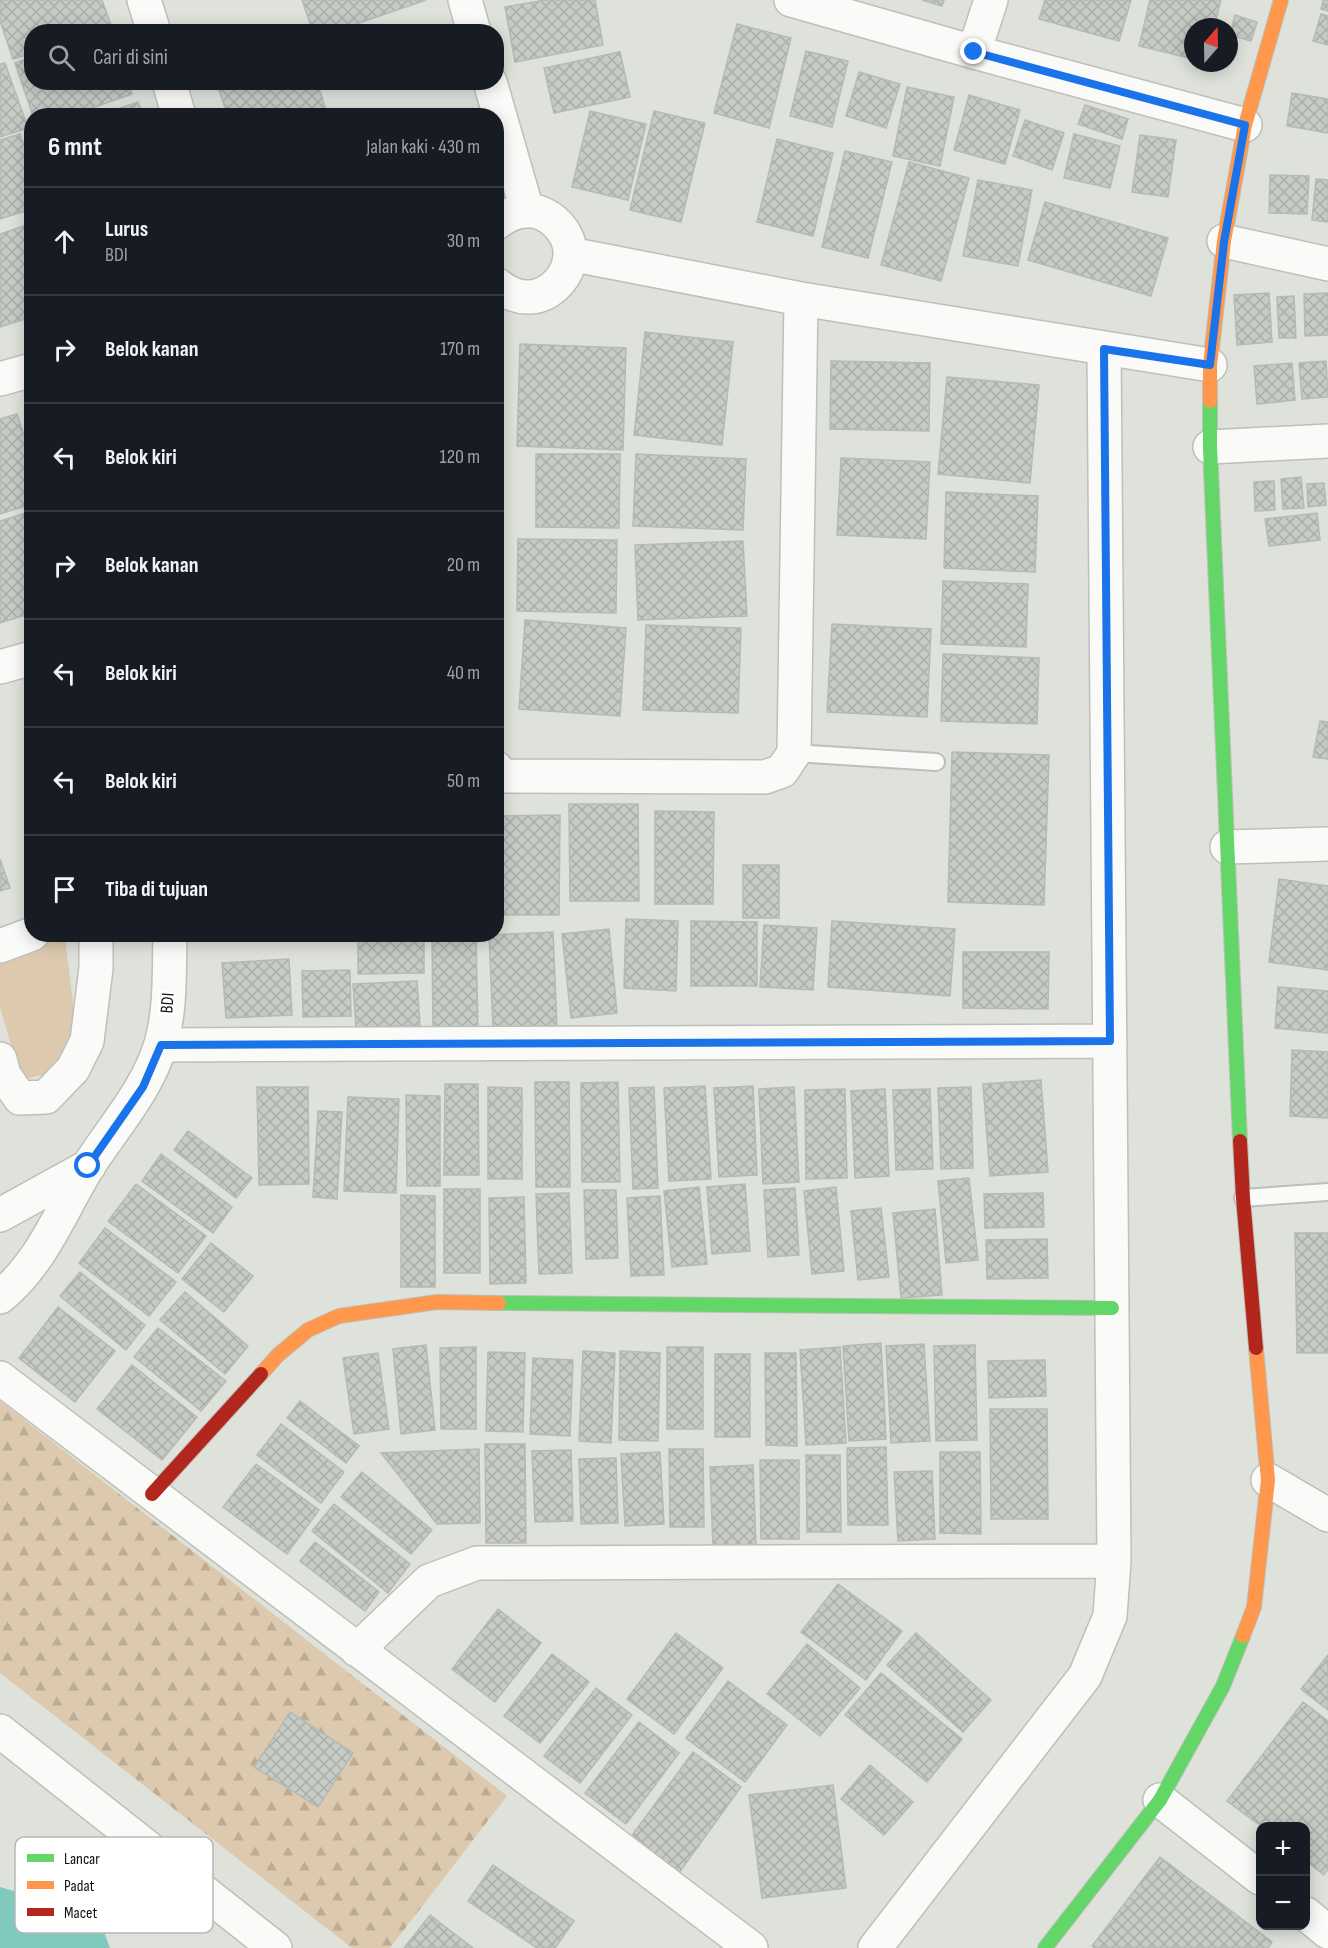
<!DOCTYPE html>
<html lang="id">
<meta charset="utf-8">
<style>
:root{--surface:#171b24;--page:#242831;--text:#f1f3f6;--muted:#9ea1a6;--line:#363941}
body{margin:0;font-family:"Sofia Sans Condensed",sans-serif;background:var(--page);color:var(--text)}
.controls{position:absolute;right:18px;bottom:18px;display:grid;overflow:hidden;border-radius:12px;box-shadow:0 3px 15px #0003}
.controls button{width:54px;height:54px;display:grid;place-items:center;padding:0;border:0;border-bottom:2px solid var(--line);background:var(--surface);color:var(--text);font:30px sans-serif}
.compass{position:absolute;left:1184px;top:18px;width:54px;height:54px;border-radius:50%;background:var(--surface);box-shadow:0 3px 15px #0003;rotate:20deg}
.stop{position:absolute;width:18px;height:18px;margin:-14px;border:4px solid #1a73e8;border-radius:50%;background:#fff}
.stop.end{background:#1a73e8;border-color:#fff;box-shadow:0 2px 6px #0008}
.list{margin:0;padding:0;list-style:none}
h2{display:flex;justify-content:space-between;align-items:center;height:78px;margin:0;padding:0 24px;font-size:26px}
h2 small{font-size:20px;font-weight:400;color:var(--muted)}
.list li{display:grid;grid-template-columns:39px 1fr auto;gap:18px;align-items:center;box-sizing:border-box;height:108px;padding:0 24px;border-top:2px solid var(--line)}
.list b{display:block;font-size:22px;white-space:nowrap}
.list p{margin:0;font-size:20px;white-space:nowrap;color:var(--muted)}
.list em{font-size:20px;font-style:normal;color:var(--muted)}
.icon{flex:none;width:33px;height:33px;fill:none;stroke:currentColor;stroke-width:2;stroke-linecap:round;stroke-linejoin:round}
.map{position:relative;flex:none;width:1328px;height:1948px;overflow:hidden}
.search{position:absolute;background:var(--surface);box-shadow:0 3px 15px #0003;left:24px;top:24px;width:480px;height:66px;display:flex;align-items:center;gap:15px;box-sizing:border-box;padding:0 21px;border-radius:24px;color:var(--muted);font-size:22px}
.panel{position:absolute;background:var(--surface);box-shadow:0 3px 15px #0003;left:24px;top:108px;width:480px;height:834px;border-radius:24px}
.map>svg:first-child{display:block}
.forest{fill:url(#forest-firs)}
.park{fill:#dcc9ae}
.water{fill:#80cabd}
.building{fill:url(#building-cross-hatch);stroke:#b6bab5;stroke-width:1.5}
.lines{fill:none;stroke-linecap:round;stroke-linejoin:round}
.lane-casing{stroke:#bdbfb9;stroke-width:20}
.street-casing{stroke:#bdbfb9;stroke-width:36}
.fast-casing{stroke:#bdbfb9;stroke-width:16}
.slow-casing{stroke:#bdbfb9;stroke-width:16}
.jam-casing{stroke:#bdbfb9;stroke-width:16}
.lane{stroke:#fafbf9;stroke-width:16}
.street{stroke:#fafbf9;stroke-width:33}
.fast{stroke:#63d668;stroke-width:14}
.slow{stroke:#ff974d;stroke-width:14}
.jam{stroke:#b3261e;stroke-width:14}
.route{stroke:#1a73e8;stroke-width:8}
.labels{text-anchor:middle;stroke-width:6;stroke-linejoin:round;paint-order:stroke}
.street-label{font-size:18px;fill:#0e100b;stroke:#fff}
.key{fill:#fff;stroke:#b7b7b6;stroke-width:1.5}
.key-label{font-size:16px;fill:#0e100b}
</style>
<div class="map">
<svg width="1328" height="1948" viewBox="0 0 1328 1948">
<defs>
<pattern id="forest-firs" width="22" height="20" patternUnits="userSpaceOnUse" patternTransform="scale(1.5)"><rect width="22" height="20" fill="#dcc9ae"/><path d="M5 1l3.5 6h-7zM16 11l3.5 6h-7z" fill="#bcac94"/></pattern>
<pattern id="building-cross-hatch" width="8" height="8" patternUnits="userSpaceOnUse" patternTransform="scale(1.5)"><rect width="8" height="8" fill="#c7cbc5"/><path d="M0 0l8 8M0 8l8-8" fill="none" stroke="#aaada8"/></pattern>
</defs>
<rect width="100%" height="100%" fill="#dfe2da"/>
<path class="forest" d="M0 1401 507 1796 390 1948H352L0 1673Z"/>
<path class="park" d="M65 937 78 1045 58 1071 21 1080 0 1007V957Z"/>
<path class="water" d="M0 1887 69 1907 100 1921 110 1948H0Z"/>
<path class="building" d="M0 0H102L111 25 93 32H32V53L13 59 0 21Z
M302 0H426L333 32H313Z
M545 0H595L603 45 515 62 505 7Z
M922 0H944L942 6Z
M1045 0H1131L1119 41 1039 19Z
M1150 0H1221L1214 27H1193V59L1139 46Z
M1323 0H1328V11L1321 9Z
M1321 14 1328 16V45L1313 41Z
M1235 15 1257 22 1251 41 1230 35Z
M737 24 791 38 769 128 714 113Z
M806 51 848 61 832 127 790 116Z
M620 52 630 97 554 113 544 68Z
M32 57V82H128L132 94 69 116H33L15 63Z
M5 63 28 128 0 137V64Z
M859 72 900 84 886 128 846 116Z
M216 82H317L326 110 310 116H228Z
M907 87 954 97 940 166 893 156Z
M1292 93 1328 99V133L1287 126Z
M969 95 1020 110 1005 164 954 150Z
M138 102 143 116H98Z
M1085 105 1128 119 1122 139 1078 124Z
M590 111 646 124 628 200 572 187Z
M654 111 705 123 681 222 630 210Z
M1025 120 1064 133 1052 170 1013 156Z
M20 134 32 168V209L0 219V140Z
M1074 134 1120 146 1110 188 1064 178Z
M1140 135 1176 140 1168 197 1132 192Z
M777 139 833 153 813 236 757 222Z
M845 151 892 162 868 258 822 247Z
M909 162 969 178 941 281 881 265Z
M1270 175 1309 176 1307 214 1269 213Z
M1316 179 1328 180V222L1312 220Z
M978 180 1032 190 1018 266 963 256Z
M1045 202 1168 238 1151 296 1028 260Z
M32 223V317L0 327V234Z
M1269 293 1272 342 1237 345 1234 295Z
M1328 293V335L1305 336 1304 294Z
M1294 296 1296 338H1279L1277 297Z
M645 332 733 342 722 445 634 435Z
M520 344 626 348 623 450 517 446Z
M831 361 930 363 929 431 830 429Z
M1326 361 1328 397 1302 399 1299 363Z
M1292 363 1295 400 1257 404 1254 366Z
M947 377 1039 385 1030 483 938 474Z
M17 414 32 459V504L0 514V419Z
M536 454H620L619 528 536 527Z
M636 454 746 459 743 530 633 526Z
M841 458 930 462 926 539 837 535Z
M1301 477 1304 508 1283 509 1281 479Z
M1274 481 1275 510 1255 511 1254 482Z
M1324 483 1326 505 1308 507 1307 484Z
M946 492 1038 496 1035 572 944 568Z
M26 513 32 531V613L0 623V521Z
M1317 513 1320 540 1269 546 1265 519Z
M518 539 617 540 616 613 517 611Z
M743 541 747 616 638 620 635 545Z
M943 581 1028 584 1026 647 941 644Z
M525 620 626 628 620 716 519 709Z
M832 624 931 629 927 717 827 712Z
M646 625 741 628 738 713 643 710Z
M943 654 1039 658 1037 724 941 721Z
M1320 721 1328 722V759L1313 757Z
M952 752 1049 755 1044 905 948 902Z
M569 804H638L639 901H570Z
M655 811 714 812 713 904H655Z
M560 815 559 915H496V816Z
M0 859 10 888 0 891Z
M743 865H779V918H743Z
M1279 879 1328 886V970L1269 962Z
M626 919 678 921 676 991 624 988Z
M691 921 757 922V986H691Z
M832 921 955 929 950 996 828 987Z
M764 925 817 928 813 990 760 987Z
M609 929 617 1013 571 1018 562 934Z
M553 932 557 1026 493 1028 489 935Z
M358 934H424V973L358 974Z
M432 934H476L478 1031 433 1032Z
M963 952H1049L1048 1009 963 1008Z
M289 959 292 1015 226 1018 222 963Z
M350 970 351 1016 303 1017 302 971Z
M417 981 420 1025 356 1028 353 984Z
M1278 987 1328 991V1033L1275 1028Z
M1292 1050 1328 1052V1118L1290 1116Z
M1041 1080 1048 1172 990 1176 983 1084Z
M535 1082H569L570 1187H536Z
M618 1082 620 1182H582L581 1083Z
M445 1084H478L479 1175H444Z
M705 1086 711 1179 669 1181 664 1088Z
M753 1086 757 1175 719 1177 714 1088Z
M257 1087H308L309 1184 259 1185Z
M488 1087 522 1088V1179H488Z
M654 1087 658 1188 633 1189 629 1088Z
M794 1087 799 1182 763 1184 759 1089Z
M971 1087 973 1168 941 1169 938 1088Z
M845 1089 847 1178 806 1179 805 1090Z
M885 1089 889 1176 855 1178 851 1091Z
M930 1089 933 1169 896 1170 893 1090Z
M406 1095 440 1096V1186H407Z
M348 1097 399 1099 396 1193 344 1191Z
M318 1111 342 1112 337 1199 313 1197Z
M188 1131 252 1178 236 1198 174 1150Z
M161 1154 232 1207 213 1233 142 1181Z
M969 1178 978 1260 946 1263 938 1181Z
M136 1184 206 1236 178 1273 108 1221Z
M745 1184 750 1251 712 1254 707 1187Z
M699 1187 707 1264 672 1267 664 1191Z
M836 1187 844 1271 812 1274 804 1191Z
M795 1188 799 1255 768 1257 764 1190Z
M444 1189H480V1273H444Z
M584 1190H616L618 1258 586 1259Z
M569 1193 572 1273 539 1274 536 1194Z
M1043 1193 1044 1227 985 1228 984 1194Z
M401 1195 435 1196V1287H401Z
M660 1196 664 1275 631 1276 627 1198Z
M524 1197 526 1283 490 1284 489 1198Z
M881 1208 889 1277 858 1280 851 1211Z
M935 1209 942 1295 901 1298 893 1213Z
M105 1228 176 1282 149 1316 79 1263Z
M1295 1233H1328V1353H1297Z
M1047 1239 1048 1278 987 1279 986 1240Z
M211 1243 253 1276 224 1312 182 1279Z
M80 1272 145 1325 126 1350 60 1296Z
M185 1292 248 1346 225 1374 160 1320Z
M58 1307 115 1351 75 1402 19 1358Z
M158 1328 226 1381 201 1411 134 1357Z
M881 1343 886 1439 849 1441 843 1346Z
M924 1344 930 1441 891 1443 886 1346Z
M426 1345 435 1430 401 1434 393 1349Z
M975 1345 977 1440 936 1441 934 1346Z
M476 1347V1429H441L440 1348Z
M667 1347H703V1429H667Z
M840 1347 846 1443 806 1445 800 1350Z
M583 1351 615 1353 611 1443 579 1441Z
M620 1351 660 1353 658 1441 619 1440Z
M488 1352 525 1353 523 1432 486 1431Z
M378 1353 389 1429 354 1434 343 1358Z
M765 1353H796L797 1446 766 1445Z
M715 1354H750V1437H715Z
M533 1358 573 1360 570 1436 530 1434Z
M1045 1360 1046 1396 989 1398 988 1361Z
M132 1365 197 1417 162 1460 97 1409Z
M300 1401 359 1446 346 1463 287 1418Z
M990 1409H1047L1048 1519H991Z
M281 1424 344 1472 321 1503 257 1455Z
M485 1444H525L526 1543H486Z
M886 1447 888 1525H848L847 1448Z
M479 1449 480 1523 437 1524 381 1453Z
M669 1449H703L704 1527H670Z
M571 1450 573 1521 535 1522 532 1451Z
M660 1452 664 1524 625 1526 621 1454Z
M940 1452H980L981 1534 940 1533Z
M806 1455H840L841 1532H807Z
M616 1458 618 1523 581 1524 579 1459Z
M760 1460H799V1539H761Z
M256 1464 319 1510 287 1554 223 1507Z
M753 1465 756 1546 713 1547 710 1467Z
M932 1471 935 1539 898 1541 894 1472Z
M362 1472 432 1530 411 1554 341 1497Z
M334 1504 410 1564 388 1593 312 1531Z
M315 1542 379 1592 365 1611 300 1561Z
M838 1584 902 1631 866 1680 801 1632Z
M498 1609 541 1643 495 1702 452 1669Z
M676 1633 723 1668 674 1734 627 1699Z
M916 1633 991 1700 963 1732 887 1665Z
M807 1644 860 1688 820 1736 767 1694Z
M552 1654 589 1682 540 1743 504 1716Z
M1328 1655V1710L1301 1689Z
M881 1673 962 1739 927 1782 845 1715Z
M728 1681 787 1725 745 1782 686 1738Z
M596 1688 632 1715 580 1783 544 1756Z
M1303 1702 1328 1721V1869L1324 1875 1306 1861V1826H1261L1227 1801Z
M290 1712 353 1753 318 1807 254 1767Z
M639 1722 679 1753 626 1824 585 1793Z
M693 1752 741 1787 679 1873 630 1838Z
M870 1765 913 1802 884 1835 841 1799Z
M833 1785 846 1888 762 1898 749 1795Z
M1160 1857 1272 1942 1268 1948H1095L1092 1946Z
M493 1865 574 1921 555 1948H537L468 1901Z
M430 1915 473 1948H404Z"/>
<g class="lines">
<defs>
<path id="lane" d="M794 753 936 762
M1243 1198 1328 1192"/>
<path id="street" d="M144 0 154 32
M465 0 474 32
M791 0 974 52 1245 125
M974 52 991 0
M169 82 179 116
M490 82 527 210
M496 223C506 217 514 211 526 211 548 209 571 232 570 254 570 275 551 296 530 297 517 298 506 292 496 284
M1224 241 1328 264
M570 254 801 299 1210 365
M0 379 32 370
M1210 447 1328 441
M0 667 32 658
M496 768 497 776 765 777 782 771 794 753 801 299
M1227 847 1328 844
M0 946 32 934
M161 1045 1110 1041
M0 1059 4 1075 20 1098 46 1097 73 1069 87 1041 96 968V934
M0 1215 89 1166
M0 1297C43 1262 61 1210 89 1165 115 1125 147 1090 161 1044 171 1008 169 971 170 934
M0 1378 751 1948
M1268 1480 1328 1515
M357 1650 429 1581 477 1563 1114 1561
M0 1731 275 1948
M1160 1800 1260 1878
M1306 1914 1328 1932
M875 1948 1085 1676 1110 1616 1114 1561 1104 349"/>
<path id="fast" d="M1210 401V447L1240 1141
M499 1303 1112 1308
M1045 1948 1160 1800 1223 1686 1243 1636"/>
<path id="slow" d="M1210 401V365L1224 241 1245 125 1281 0
M261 1374 278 1355 308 1330 339 1316 437 1302 499 1303
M1243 1636 1254 1607 1268 1480 1256 1348"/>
<path id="jam" d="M1240 1141 1243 1198 1256 1348
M152 1494 261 1374"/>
</defs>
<use href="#lane" class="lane-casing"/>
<use href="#street" class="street-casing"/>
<use href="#fast" class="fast-casing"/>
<use href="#slow" class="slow-casing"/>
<use href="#jam" class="jam-casing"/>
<use href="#lane" class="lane"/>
<use href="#street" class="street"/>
<use href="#fast" class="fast"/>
<use href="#slow" class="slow"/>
<use href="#jam" class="jam"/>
</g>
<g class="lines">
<path class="route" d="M88 1166 143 1087 161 1045 1110 1041 1104 349 1210 365 1224 242 1245 125 974 52"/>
</g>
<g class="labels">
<g class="street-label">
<text transform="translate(167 1003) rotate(-86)" y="6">BDI</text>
</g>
</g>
<rect x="15" y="1837" width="198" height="96" rx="9" class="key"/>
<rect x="27" y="1854" width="27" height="8" fill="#63d668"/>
<rect x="27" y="1881" width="27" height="8" fill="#ff974d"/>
<rect x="27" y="1908" width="27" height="8" fill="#b3261e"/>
<g class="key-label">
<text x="64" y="1864">Lancar</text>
<text x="64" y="1891">Padat</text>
<text x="64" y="1918">Macet</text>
</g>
</svg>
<div class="controls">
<button>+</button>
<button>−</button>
</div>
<svg class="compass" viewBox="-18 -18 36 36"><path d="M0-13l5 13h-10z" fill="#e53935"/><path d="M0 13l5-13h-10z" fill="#9ea1a6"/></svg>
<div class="stop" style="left:88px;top:1166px"></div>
<div class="stop end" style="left:974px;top:52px"></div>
<div class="search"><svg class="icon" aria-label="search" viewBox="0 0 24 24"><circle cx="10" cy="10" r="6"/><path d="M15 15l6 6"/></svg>Cari di sini</div>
<section class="panel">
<h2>6 mnt<small>Jalan kaki · 430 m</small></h2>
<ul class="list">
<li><svg class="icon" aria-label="ahead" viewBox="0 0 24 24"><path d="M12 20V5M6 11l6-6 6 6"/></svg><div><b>Lurus</b><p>BDI</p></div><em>30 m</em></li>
<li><svg class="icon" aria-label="right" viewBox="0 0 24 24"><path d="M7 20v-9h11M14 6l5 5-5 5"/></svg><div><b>Belok kanan</b></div><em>170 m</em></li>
<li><svg class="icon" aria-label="left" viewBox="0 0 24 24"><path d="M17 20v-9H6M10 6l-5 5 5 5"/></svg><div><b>Belok kiri</b></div><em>120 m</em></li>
<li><svg class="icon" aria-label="right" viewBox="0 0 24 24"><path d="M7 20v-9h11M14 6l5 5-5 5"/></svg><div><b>Belok kanan</b></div><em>20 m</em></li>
<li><svg class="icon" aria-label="left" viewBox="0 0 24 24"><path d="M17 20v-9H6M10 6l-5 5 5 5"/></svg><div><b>Belok kiri</b></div><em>40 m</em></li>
<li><svg class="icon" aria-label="left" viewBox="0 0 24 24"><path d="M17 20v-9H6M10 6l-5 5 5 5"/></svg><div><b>Belok kiri</b></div><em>50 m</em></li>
<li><svg class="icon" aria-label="arrive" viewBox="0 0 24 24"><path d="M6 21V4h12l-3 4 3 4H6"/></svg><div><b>Tiba di tujuan</b></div></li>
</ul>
</section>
</div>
